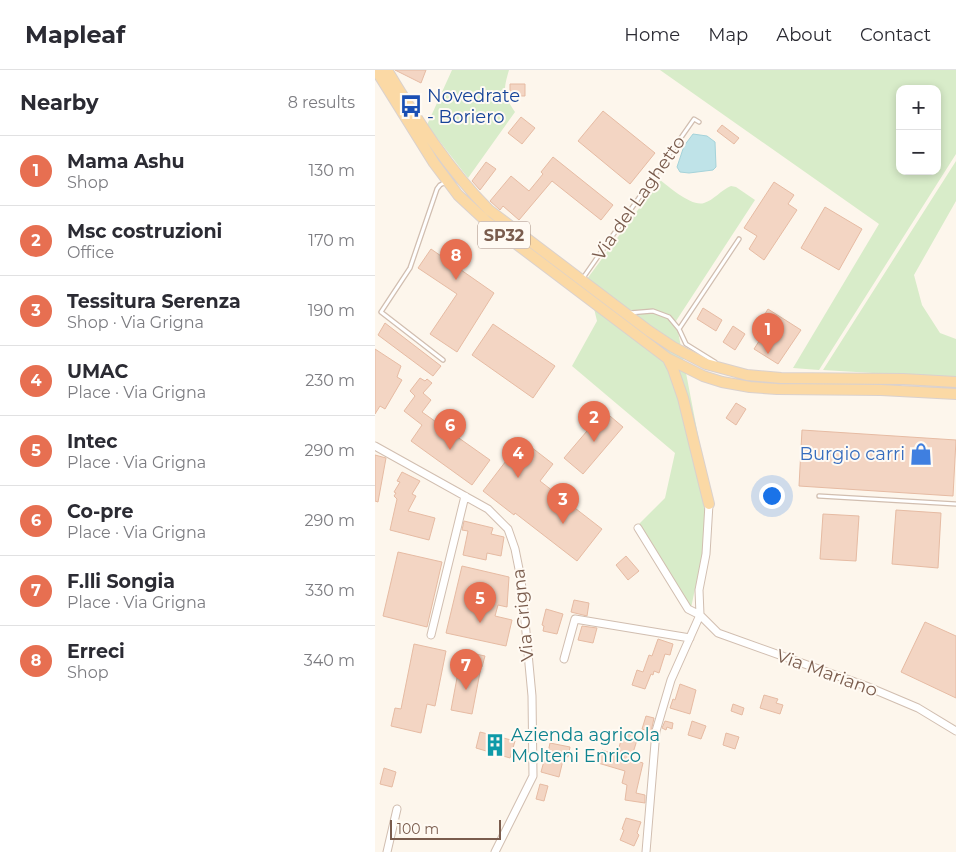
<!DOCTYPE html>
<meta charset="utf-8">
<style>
:root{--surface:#fff;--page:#f2f2f3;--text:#2b2b33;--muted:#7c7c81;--line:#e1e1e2;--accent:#e76f51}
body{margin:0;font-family:Montserrat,sans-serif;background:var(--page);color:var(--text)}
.controls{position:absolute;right:15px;top:15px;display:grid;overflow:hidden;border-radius:10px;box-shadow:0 2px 8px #0003}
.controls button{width:45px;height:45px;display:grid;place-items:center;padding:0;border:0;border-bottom:1px solid var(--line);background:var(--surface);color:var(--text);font:25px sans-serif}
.scale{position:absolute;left:15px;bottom:12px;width:111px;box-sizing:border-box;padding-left:5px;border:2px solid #7a5c4d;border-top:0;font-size:14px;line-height:18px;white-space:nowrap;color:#7a5c4d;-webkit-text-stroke:4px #fffaf3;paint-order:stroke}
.you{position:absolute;left:396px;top:425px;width:18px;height:18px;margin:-12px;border:4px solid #fff;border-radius:50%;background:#1a73e8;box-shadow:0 0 0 8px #1a73e833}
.badge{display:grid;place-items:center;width:32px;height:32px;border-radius:50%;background:var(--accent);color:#fff;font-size:16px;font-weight:700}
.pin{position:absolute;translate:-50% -41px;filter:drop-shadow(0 1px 2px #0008)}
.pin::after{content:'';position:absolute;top:26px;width:18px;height:15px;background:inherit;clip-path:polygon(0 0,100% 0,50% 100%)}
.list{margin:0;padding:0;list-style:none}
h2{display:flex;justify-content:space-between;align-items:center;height:65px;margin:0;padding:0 20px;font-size:21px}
h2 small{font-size:16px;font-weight:400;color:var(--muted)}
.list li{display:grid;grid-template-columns:32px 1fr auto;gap:15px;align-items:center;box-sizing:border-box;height:70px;padding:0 20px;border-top:1px solid var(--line)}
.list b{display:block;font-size:19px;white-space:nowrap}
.list p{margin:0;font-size:16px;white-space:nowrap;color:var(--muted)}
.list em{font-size:16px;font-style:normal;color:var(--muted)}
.map{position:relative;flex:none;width:581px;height:782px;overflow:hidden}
header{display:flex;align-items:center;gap:30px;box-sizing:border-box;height:70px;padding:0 25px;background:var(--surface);border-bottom:1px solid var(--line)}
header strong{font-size:24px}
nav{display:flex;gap:28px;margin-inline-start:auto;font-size:18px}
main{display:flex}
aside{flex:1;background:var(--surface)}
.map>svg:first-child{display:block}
.green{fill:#d8ecc9;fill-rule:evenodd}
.water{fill:#bfe3e8;stroke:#a5d3da}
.building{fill:#f3d5c3;stroke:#e6bba3}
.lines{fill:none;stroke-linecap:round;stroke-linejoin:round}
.service-casing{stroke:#d1beb0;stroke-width:5.5}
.minor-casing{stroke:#d1beb0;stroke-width:9}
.primary-casing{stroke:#dad1cd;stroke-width:12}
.service{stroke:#fff;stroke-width:3}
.minor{stroke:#fff;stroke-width:7}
.primary{stroke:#fbd9a5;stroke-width:10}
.labels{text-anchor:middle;stroke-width:4;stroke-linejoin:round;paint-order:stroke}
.shield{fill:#fffaf3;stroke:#a28b7f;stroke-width:1}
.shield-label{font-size:16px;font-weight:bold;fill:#7a5c4d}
.transit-label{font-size:18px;fill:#164399;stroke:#fffaf3;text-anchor:start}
.street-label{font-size:18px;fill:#7a5c4d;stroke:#fffaf3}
.shop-label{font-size:18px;fill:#366cbe;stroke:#fffaf3;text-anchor:end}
.culture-label{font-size:18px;fill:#0d838f;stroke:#fffaf3;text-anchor:start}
</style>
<header>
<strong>Mapleaf</strong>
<nav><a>Home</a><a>Map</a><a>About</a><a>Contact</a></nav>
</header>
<main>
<aside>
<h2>Nearby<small>8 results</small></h2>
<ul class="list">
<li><span class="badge">1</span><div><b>Mama Ashu</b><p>Shop</p></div><em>130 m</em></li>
<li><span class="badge">2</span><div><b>Msc costruzioni</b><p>Office</p></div><em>170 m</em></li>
<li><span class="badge">3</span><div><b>Tessitura Serenza</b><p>Shop · Via Grigna</p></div><em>190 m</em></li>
<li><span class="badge">4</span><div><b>UMAC</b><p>Place · Via Grigna</p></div><em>230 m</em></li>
<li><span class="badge">5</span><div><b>Intec</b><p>Place · Via Grigna</p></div><em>290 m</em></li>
<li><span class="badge">6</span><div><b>Co-pre</b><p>Place · Via Grigna</p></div><em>290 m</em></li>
<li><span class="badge">7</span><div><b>F.lli Songia</b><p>Place · Via Grigna</p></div><em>330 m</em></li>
<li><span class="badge">8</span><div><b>Erreci</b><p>Shop</p></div><em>340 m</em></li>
</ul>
</aside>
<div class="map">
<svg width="581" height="782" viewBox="0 0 581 782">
<rect width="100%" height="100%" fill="#fdf6ec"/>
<path class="green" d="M77 0H134C128 21 128 24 140 42L93 108 52 55Z
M285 0H581V84L444 300 418 298 504 154ZM525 19H562V101H525Z
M581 91V131L539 205 547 235 565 263 581 269V308L448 300Z
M285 110C294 117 317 137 329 133 339 130 346 120 356 116L361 117 380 130 301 251 337 438 316 538 264 454 290 428 300 383 197 296 222 251 212 209Z"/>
<path class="water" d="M318 64 332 66 340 72 341 97 338 100 314 103 305 102 302 97 309 76Z"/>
<path class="building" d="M20 0H51L46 13Z
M135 14H150V26H135Z
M228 41 280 83 255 114 203 71Z
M146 47 160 58 147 74 133 63Z
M347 55 364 68 359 74 342 61Z
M178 87 238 135 226 150 177 111 144 150 128 136 125 140 115 131 136 106 154 121 168 104 166 102Z
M111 92 121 99 105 120 97 111Z
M399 112 419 125 413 134 422 140 389 190 374 179 382 166 369 158Z
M450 137 487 159 464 200 426 178Z
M56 179 119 223 82 282 55 264 82 224 43 198Z
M328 238 347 250 341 261 322 249Z
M393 239 426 260 403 294 379 279 386 268 378 263Z
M10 253 66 296 58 306 3 265Z
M118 254 180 296 158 328 97 285Z
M358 256 370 264 360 280 348 272Z
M0 279 26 296 22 307 27 310 10 339 5 336 0 344Z
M45 308 50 311 52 309 57 313 48 323 56 330 47 342 115 390 97 415 36 371 47 355 29 341 40 326 35 321Z
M361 333 371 339 361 355 351 348Z
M229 341 248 357 208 404 189 388Z
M427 360 581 370 578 426 424 416Z
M147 370 178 394 165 411 227 459 202 491 140 443 139 445 108 421Z
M0 385 11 388 3 432 0 431Z
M27 402 45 411 37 424 41 426 33 441 60 448 54 470 15 460 22 429 19 426 21 423 19 422 25 412 22 411Z
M521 440 566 443 563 498 517 494Z
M448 444 484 446 481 491 445 489Z
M89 451 118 458 116 464 129 467 126 486 112 483 111 490 88 485 93 461 87 460Z
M23 482 67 492 52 557 8 546Z
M251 486 264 501 253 510 241 495Z
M87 496 134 507 132 537 123 535 120 546 137 550 131 576 71 563Z
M199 530 214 533 212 546 196 542Z
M171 539 188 544 182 564 168 561 169 556 167 555Z
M550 552 581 566V628L526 602Z
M207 556 222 558 218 573 203 570Z
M283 569 298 574 295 585 290 584 284 603 279 601 278 605 276 604 270 619 257 615 262 600 268 602 274 585 277 586Z
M39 574 71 581 60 636 52 634 46 663 16 656 20 638 26 639Z
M87 581 110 586 107 597H106L97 644 76 640Z
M305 614 321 620 315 644 295 638 298 629 300 630Z
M389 625 403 629 401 633 408 635 405 644 385 638Z
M358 634 369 638 367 645 356 641Z
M271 646 279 648 276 662 267 659Z
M290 651 298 653 297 659 292 657 291 660 287 658Z
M317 651 331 656 326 669 313 665Z
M105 662 140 671 135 688 101 678Z
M248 663 263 667 256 689 268 693 261 723 270 725V733L250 730 252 715 247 713 250 701 223 693 227 680 242 685Z
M351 663 364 667 360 679 348 675Z
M175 673 195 677 193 687 189 686 184 707 166 702 169 691 171 692Z
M9 698 21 702 17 717 5 714Z
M165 714 173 716 169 731 161 729Z
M251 748 266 752 262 763 264 765 259 776 245 770 249 760 247 759Z"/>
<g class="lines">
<defs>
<path id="service" d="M208 208 319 49 324 52
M254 243 278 241 294 247 304 259 311 274 340 292
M304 259 364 169
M68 290 6 242 35 198 62 119 65 115 71 112
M444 426 581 434"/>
<path id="minor" d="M0 376 113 439 133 459 140 479 146 509 157 626 158 706 120 782
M263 458 313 539 325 545 343 563 491 616 543 638 581 661
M56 565 90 426
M189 589 200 549 315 568
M12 782 22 739
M271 782 281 661 296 610 325 545 324 520 331 484 334 434"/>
<path id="primary" d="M1 0 59 93 83 125 111 151 292 288 328 306 347 312 375 317 402 319 506 320 581 324
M12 0C42 50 73 99 114 140L274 261 298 277 331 294 372 305 406 308 528 309 581 312
M293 289 298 299 308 328 334 434"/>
</defs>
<use href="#service" class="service-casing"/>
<use href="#minor" class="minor-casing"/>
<use href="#primary" class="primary-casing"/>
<use href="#service" class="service"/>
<use href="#minor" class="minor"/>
<use href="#primary" class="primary"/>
</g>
<defs>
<symbol id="bus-bare" viewBox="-9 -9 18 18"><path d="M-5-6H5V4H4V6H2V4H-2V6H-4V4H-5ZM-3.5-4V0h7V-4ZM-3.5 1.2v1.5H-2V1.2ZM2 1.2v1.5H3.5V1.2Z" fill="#1a4fb4" stroke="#fffaf3" stroke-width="2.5" paint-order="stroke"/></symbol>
<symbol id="shop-bare" viewBox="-9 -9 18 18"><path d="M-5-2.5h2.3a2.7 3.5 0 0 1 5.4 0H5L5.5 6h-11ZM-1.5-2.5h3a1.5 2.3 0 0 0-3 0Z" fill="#3f7fe0" stroke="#fffaf3" stroke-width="2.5" paint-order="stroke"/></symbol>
<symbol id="building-bare" viewBox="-9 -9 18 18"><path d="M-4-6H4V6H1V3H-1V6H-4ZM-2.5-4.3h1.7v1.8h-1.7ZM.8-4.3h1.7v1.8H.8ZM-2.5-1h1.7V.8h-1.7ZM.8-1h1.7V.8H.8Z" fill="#0f9aa8" stroke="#fffaf3" stroke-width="2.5" paint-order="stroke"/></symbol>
</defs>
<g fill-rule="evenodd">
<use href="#bus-bare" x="20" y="20" width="32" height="32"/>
<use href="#shop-bare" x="530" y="368" width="32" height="32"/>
<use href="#building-bare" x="104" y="659" width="32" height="32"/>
</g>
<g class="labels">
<rect class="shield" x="103" y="151.5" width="52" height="27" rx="4"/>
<g class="shield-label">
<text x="129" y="171">SP32</text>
</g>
<g class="transit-label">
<text x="52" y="32">Novedrate<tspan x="52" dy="21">- Boriero</tspan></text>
</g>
<g class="street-label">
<text transform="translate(264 128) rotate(-55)" y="6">Via del Laghetto</text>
<text transform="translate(148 545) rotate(-96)" y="6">Via Grigna</text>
<text transform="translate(452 603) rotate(20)" y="6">Via Mariano</text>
</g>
<g class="shop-label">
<text x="530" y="390">Burgio carri</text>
</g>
<g class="culture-label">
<text x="136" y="671">Azienda agricola<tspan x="136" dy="21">Molteni Enrico</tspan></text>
</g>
</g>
</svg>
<div class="controls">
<button>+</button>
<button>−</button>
</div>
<div class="scale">100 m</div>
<div class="you"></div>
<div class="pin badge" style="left:393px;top:284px">1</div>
<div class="pin badge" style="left:219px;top:372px">2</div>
<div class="pin badge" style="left:188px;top:454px">3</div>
<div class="pin badge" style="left:143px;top:408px">4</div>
<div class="pin badge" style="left:105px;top:553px">5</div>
<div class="pin badge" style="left:75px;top:380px">6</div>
<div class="pin badge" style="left:91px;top:620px">7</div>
<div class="pin badge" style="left:81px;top:210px">8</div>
</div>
</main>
